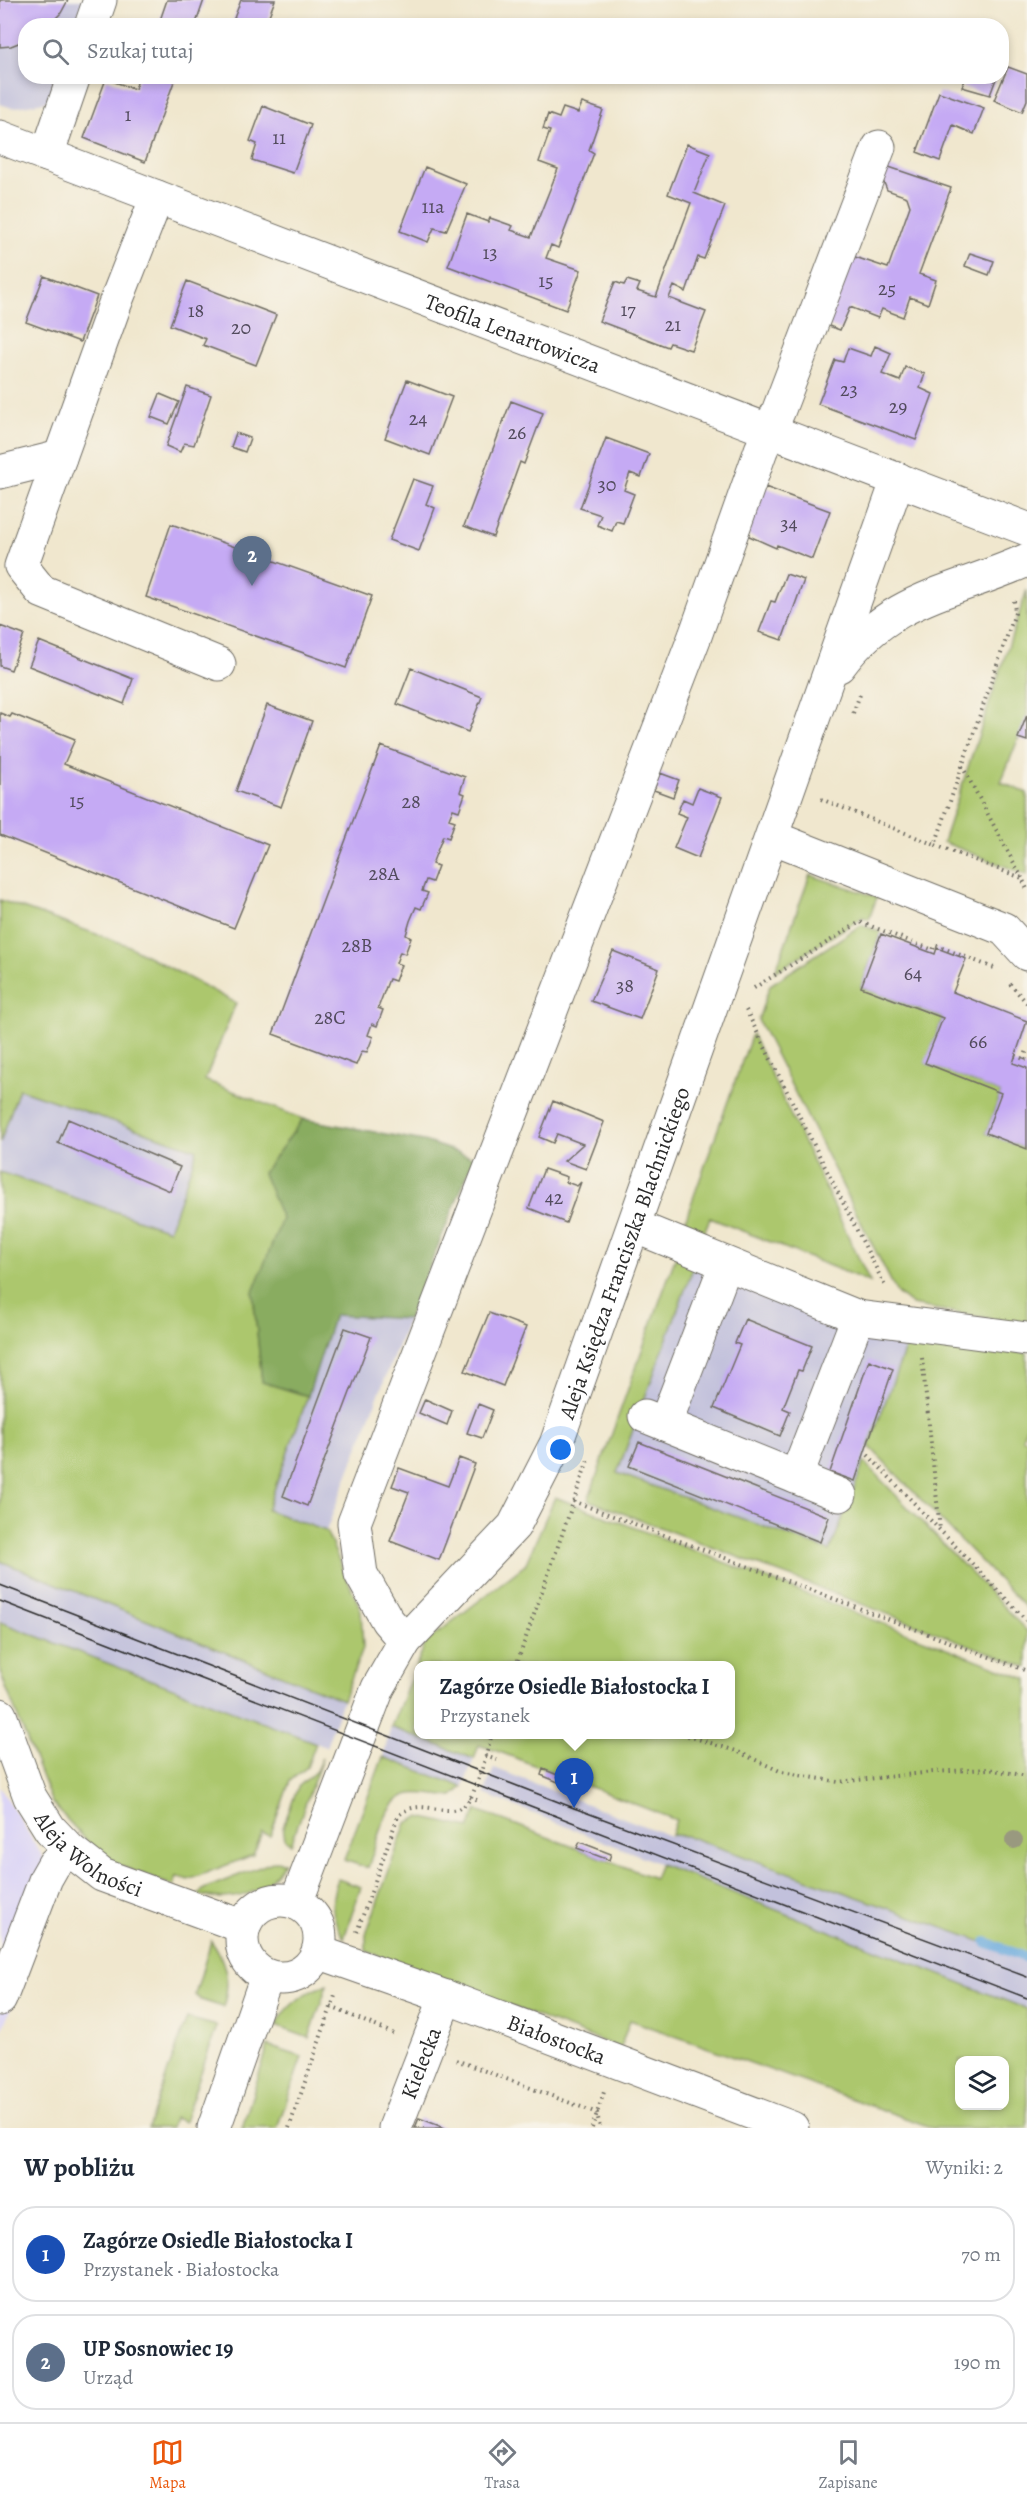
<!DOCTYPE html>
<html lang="pl">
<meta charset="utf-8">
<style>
:root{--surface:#fff;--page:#f2f2f3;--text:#1f2937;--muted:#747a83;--line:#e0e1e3;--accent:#ea580c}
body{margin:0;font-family:Alegreya,serif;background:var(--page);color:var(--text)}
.controls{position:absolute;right:18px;bottom:18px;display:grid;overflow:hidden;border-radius:12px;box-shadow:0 3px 9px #0003}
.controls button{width:54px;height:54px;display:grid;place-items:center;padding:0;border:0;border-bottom:2px solid var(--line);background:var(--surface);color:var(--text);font:30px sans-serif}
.you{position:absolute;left:561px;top:1450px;width:21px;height:21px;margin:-15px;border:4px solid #fff;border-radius:50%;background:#1a73e8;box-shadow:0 0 0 9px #1a73e833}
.badge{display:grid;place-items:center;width:39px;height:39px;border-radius:50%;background:var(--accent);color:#fff;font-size:20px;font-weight:700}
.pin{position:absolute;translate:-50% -50px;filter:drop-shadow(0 2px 3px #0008)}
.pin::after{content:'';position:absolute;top:32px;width:21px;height:18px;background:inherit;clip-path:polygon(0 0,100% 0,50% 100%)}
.popup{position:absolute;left:414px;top:1661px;width:321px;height:78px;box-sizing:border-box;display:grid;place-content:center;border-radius:12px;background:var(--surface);filter:drop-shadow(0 2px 4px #0005);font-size:20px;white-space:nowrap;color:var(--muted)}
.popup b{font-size:22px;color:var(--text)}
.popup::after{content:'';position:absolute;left:50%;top:100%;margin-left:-12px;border:12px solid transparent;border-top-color:var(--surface)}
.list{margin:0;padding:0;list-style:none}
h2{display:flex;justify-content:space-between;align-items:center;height:78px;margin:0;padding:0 24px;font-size:26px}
h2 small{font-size:20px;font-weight:400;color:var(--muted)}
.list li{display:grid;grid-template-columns:39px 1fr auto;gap:18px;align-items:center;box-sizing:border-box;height:96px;margin:0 12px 12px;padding:0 12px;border:2px solid var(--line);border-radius:24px}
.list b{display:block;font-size:22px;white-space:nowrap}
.list p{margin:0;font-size:20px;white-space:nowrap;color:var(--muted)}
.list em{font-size:20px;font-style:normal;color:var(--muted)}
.icon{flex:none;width:33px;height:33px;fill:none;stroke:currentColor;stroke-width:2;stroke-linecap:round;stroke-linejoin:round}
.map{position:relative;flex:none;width:1027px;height:2128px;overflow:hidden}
.search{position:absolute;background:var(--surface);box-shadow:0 3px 9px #0003;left:18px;right:18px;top:18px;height:66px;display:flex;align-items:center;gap:15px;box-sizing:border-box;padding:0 21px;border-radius:24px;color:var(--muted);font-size:22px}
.sheet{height:294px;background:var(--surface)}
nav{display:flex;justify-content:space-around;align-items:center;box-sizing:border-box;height:84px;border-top:2px solid var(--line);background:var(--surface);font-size:16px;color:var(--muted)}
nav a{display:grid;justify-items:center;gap:3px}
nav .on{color:var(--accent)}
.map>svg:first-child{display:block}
.built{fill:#dcd5f6}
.industrial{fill:#c2c1dc}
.green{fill:#acc76d;stroke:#6c794c;stroke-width:1.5;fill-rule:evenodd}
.forest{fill:#89ac60;stroke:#5a6c46;stroke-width:1.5}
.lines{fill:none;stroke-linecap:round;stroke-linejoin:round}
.stream{stroke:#6aaadd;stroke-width:10}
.building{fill:#c5aaf4}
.minor-casing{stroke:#706d64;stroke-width:35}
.path{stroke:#706d64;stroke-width:4;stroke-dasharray:1.5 4.5;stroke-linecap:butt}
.minor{stroke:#fff;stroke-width:33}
.tram{stroke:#2b2b2b;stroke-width:1.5}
.tree{fill:#99997f}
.labels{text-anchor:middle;stroke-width:6;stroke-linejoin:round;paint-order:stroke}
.number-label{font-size:20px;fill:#524b5d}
.street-label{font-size:22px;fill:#2b2b2b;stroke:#f7f3e8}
</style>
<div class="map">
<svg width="1027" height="2128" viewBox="0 0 1027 2128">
<rect width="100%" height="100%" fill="#f7f3e8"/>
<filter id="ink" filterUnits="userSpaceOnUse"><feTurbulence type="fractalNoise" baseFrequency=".0167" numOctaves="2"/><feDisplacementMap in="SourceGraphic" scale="12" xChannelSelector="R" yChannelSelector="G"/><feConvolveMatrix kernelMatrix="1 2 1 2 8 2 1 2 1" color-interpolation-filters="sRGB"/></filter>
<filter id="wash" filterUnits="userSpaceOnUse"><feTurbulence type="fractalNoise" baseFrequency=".008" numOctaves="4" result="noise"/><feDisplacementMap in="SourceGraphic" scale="24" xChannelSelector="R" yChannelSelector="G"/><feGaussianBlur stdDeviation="1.35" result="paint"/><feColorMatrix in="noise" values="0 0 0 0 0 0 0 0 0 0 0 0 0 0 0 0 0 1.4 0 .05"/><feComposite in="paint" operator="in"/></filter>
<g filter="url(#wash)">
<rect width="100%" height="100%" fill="#f0e7ce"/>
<path class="built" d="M0 1787 59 1883 0 2035Z"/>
<path class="industrial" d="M0 0H85L76 25 26 26V76L58 77 49 101 12 108 0 104Z
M19 1089 197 1150 169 1230 0 1172V1143Z
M696 1260 909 1338 831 1551 617 1473Z
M334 1315 408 1319 326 1531 267 1511Z
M0 1561 343 1700 326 1747 0 1622Z
M391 1727 474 1759 463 1787 383 1757Z
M494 1768 670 1836H687L1027 1958V2009L484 1794Z"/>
<path class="green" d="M1027 590V717L1001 782 1027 793V875L943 842Z
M810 875 877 897 869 919 863 917 775 972Z
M0 900 127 945 236 1003 205 1080 303 1119 263 1173 283 1219 253 1292 262 1382 308 1396 267 1510 326 1531 361 1610 363 1648 343 1700 0 1561V1172L169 1230 197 1150 19 1089 0 1143Z
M861 925 881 932 861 987 943 1018 926 1063 1001 1093 986 1133 1027 1149V1325L912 1305 897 1293 758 1020 770 985Z
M752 1034 870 1282 710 1218 701 1240 681 1232Z
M677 1253 696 1260 617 1473 830 1551 864 1462 1027 1631V1667L588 1500Z
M909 1338 1027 1353V1425L1022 1438 1027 1440V1609L869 1446Z
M555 1497 1027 1679V1958L687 1836 671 1835 676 1820 500 1752 479 1745 474 1759 391 1727 426 1642 525 1565ZM418 1666H730V1734H418Z
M0 1622 316 1743 307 1767 290 1781 270 1836 262 1833 253 1855 188 1880 177 1876 174 1886 115 1864 98 1853 52 1803 0 1672Z
M383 1757 463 1787 453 1796C439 1797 425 1792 411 1794 384 1797 376 1846 368 1868L344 1860Z
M322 1758 291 1844 285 1839 283 1827 298 1787 316 1771Z
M477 1810 654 1878 660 1864 1027 2009V2128H933L630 2020 620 2048 366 1951V1934L406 1823 419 1817 469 1828ZM960 2060H1004V2106H960Z
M275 1861 284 1862C265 1895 233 1903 198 1895L204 1889Z
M338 1879 361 1887 344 1938C331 1918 329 1901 338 1879Z
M211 1941C226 1961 231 1983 223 2007L201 2000 195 1995Z
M327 1985 309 2038 276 2026C286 2006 305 1991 327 1985Z
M187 2018 217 2026 184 2122 174 2118 171 2128H148Z
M268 2046 302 2057 277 2128H242Z"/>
<path class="forest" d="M303 1119 424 1141 474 1158 408 1319 334 1315 308 1396 262 1382 253 1292 282 1219 263 1173Z"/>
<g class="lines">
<path class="stream" d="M986 1942 1027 1958"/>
</g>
<g id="blocks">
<path class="building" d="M0 0H68L61 13 48 26H26V40L11 46 0 47Z
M167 0H204L195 26H158Z
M241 0H275L265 26H231Z
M1008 67 1027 74V100L1022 112 994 100Z
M139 76H176L145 162 84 138 106 79 135 89Z
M966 76 996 79 990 95 962 87Z
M939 92 984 108 974 134 953 125 940 161 917 152Z
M582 103 603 110 589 150 594 153 558 248 551 245 546 258 581 270 566 310 448 266 467 214 488 222 490 218 513 226 511 230 531 237 558 169 539 162 550 131 543 129 548 114 559 118 563 108 578 113Z
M263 106 311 125 293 173 252 160 257 144 250 141Z
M687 144 710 153 694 193 725 206 704 259 698 257 686 292 674 286 669 298 706 312 691 350 670 343 668 347 599 321 615 282 624 285 627 280 640 284 637 291 656 297 691 203 668 194Z
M886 166 951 188 919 274 936 280 928 304 910 297 903 317 882 309 878 318 850 307 840 330 826 325 852 256 888 268 910 206 907 197 887 190 882 178Z
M425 167 466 184 446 231 434 228 428 242 400 231Z
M970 253 994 261 989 275 965 266Z
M44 276 97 296 80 342 26 322Z
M187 281 276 315 256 365 203 345 206 339 170 325Z
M875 346 891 353 882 374 900 381 905 367 925 374 920 388 933 394 916 440 818 404 835 360 843 362 848 348 871 356Z
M407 380 452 397 430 455 385 438Z
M187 387 211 395 194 445 184 443 180 452 166 446Z
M160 394 179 402 169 424 151 417Z
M511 401 543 413 524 464 520 462 493 537 464 526Z
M236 433 250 438 245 452 231 447Z
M606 438 649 454 641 477 630 473 624 490 634 494 623 523 616 521 612 531 597 525 601 515 580 508Z
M413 479 433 486 426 504 435 508 419 551 389 540Z
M765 487 830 511 812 559 777 545 776 548 747 535Z
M171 524 372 596 346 668 146 597Z
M786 574 804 580 782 640 759 632 771 601 775 602Z
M0 626 24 635 11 670 0 666Z
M39 641 133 679 124 704 29 666Z
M411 668 482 697 468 732 397 704Z
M267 705 312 721 281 807 236 791Z
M0 713 10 717 12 714 75 739 64 764 268 845 234 928 0 835Z
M1027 715V741L1018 738Z
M381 746 465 777 460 792 465 794 459 811 453 809 449 819 455 821 449 838 443 836 432 864 438 866 432 882 426 880 422 891 428 893 421 909 416 907 410 921 406 935 411 938 405 954 400 952 396 963 401 965 395 981 389 979 378 1008 383 1010 377 1026 372 1024 368 1035 373 1037 367 1052 362 1051 356 1065 273 1034Z
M660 773 679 780 673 797 654 790Z
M698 788 722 797 698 858 674 848 687 817 677 813 683 799 692 803Z
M881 934 935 954 937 948 966 959 953 992 1027 1021 1013 1063 1027 1068V1149L986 1133 1001 1093 925 1063 943 1018 861 987Z
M613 951 659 969 640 1019 591 1001Z
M553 1101 604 1122 586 1169 564 1161 583 1144 557 1134 553 1143 539 1137Z
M68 1119 180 1167 170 1191 58 1143Z
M544 1169 567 1177 566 1182 577 1186 581 1182 566 1223 529 1208Z
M489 1313 526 1327 503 1386 465 1371Z
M745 1319 812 1346 802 1371 798 1370 783 1408 790 1411 780 1436 714 1408 740 1345 735 1343Z
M345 1328 371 1337 307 1506 283 1496Z
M869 1360 893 1369 855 1481 830 1472Z
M425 1399 452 1411 447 1425 419 1413Z
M478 1404 493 1410 482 1438 467 1433Z
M639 1442 829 1517 820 1542 629 1466Z
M459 1458 475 1464 439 1560 390 1541 409 1492 392 1486 399 1468 448 1486Z
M543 1769 565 1778 563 1784 541 1775Z
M580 1842 611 1854 609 1860 577 1848Z
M419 2118 445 2128H415Z"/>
</g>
</g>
<g filter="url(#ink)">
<use href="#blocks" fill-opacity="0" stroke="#706d64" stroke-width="1.5"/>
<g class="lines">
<defs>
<g id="minor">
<path d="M91 26 100 0"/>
<path id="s1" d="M0 137 1027 529"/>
<path d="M47 155 74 76"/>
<path d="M157 197 115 304 21 566 41 591 219 664"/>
<path d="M0 472 60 457"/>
<path d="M839 666C890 596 954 593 1027 560"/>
<path d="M772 837 1004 929 1027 954"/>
<path d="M634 1226 858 1317 1027 1339"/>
<path d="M645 1416 840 1495"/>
<path d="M665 1424 726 1264"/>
<path d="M796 1477 858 1317"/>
<path d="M405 1641 387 1620 361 1574 354 1523 695 636 761 450 778 412 879 147"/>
<path id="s2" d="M0 1715 30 1797 50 1829 70 1850 102 1875 244 1927"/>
<circle cx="281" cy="1939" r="39"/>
<path id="s3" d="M296 1903 378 1688 405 1641 514 1526 556 1444 898 479"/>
<path id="s4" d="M318 1952 446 1997 792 2128"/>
<path d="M0 1999 46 1878 54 1864 70 1850"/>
<path d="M214 2128 267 1976"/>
<path id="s5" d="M395 2128 446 1997"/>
</g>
</defs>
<use href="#minor" class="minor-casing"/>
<path class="path" d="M1014 601 1015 613 935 845 1022 878 1027 889
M853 713 861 692
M962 766 1022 878
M821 799 935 845
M1010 984 1027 1003
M754 988 860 922 933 950 935 945 994 968
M746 1010 885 1286
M1015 1056 1027 1060
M1024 1059 1027 1050
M922 1358 940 1530
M868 1455 1027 1621
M573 1501 1027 1671
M516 1666 588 1460
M682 1734 736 1751 782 1772 838 1782 933 1772 988 1769 1027 1776
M485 1756 497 1760
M470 1797 481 1802
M357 1932 398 1816C419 1795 447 1820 465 1805 477 1794 487 1751 492 1734
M331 2007 397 2035
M456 2060 597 2113 600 2128
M289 2128 336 1993
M592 2128 604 2092"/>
<use href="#minor" class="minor"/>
<path class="tram" d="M0 1585 574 1808 1027 1977
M0 1601 1027 1998"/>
</g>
<circle class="tree" cx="1014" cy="1840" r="9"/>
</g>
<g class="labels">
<g class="number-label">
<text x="128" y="121">1</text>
<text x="279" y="144">11</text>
<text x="433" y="213">11a</text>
<text x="490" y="259">13</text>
<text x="546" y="287">15</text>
<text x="887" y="295">25</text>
<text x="628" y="316">17</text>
<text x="196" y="317">18</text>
<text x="673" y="331">21</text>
<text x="241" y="334">20</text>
<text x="849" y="396">23</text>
<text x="898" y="413">29</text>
<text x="418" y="425">24</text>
<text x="517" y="439">26</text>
<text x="607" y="491">30</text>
<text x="789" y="530">34</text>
<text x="77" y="807">15</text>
<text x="411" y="808">28</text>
<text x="384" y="880">28A</text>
<text x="357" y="952">28B</text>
<text x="913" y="980">64</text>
<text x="625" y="992">38</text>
<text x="330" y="1024">28C</text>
<text x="978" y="1048">66</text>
<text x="554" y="1204">42</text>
</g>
<g class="street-label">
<text dy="8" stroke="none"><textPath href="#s1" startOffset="549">Teofila Lenartowicza</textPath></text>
<text dy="8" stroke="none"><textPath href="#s3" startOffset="738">Aleja Księdza Franciszka Blachnickiego</textPath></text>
<text dy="8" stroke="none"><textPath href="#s2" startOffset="172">Aleja Wolności</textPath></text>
<text dy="8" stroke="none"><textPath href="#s4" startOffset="254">Białostocka</textPath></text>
<text dy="8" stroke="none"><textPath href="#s5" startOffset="70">Kielecka</textPath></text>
</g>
</g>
</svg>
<div class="controls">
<button><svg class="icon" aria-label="layers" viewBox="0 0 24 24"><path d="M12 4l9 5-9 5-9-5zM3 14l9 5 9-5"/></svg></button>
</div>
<div class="you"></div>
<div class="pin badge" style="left:574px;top:1808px;background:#1a4fb4">1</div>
<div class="popup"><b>Zagórze Osiedle Białostocka I</b>Przystanek</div>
<div class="pin badge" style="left:252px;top:586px;background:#5c6f8a">2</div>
<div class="search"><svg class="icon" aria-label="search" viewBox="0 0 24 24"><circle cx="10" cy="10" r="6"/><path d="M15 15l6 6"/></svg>Szukaj tutaj</div>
</div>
<section class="sheet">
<h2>W pobliżu<small>Wyniki: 2</small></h2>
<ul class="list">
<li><span class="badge" style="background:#1a4fb4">1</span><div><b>Zagórze Osiedle Białostocka I</b><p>Przystanek · Białostocka</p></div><em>70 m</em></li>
<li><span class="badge" style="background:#5c6f8a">2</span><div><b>UP Sosnowiec 19</b><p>Urząd</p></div><em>190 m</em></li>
</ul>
</section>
<nav>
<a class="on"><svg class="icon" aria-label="map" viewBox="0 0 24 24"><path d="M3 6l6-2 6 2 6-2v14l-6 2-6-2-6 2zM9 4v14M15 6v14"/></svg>Mapa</a>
<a><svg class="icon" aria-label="directions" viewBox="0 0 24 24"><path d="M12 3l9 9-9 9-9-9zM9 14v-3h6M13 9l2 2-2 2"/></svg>Trasa</a>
<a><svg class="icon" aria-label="saved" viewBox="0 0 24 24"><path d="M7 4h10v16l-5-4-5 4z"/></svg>Zapisane</a>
</nav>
